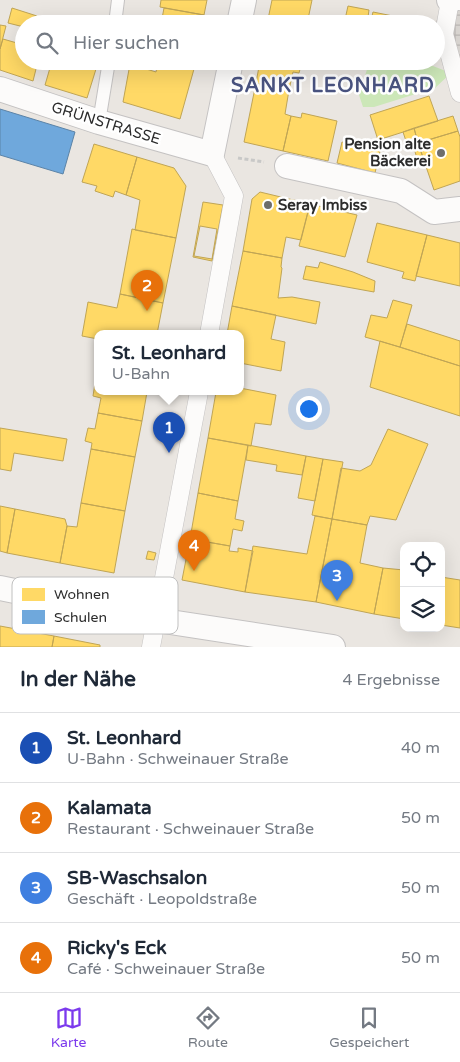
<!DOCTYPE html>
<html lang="de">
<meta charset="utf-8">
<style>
:root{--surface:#fff;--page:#f2f2f3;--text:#1f2937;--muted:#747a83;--line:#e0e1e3;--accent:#7c3aed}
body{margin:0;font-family:"Varela Round",sans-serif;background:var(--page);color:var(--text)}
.controls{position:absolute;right:15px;bottom:15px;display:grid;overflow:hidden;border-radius:10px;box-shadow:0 5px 20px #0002}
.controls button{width:45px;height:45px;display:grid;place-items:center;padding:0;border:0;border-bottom:1px solid var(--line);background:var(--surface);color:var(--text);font:25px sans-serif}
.you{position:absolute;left:308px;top:408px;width:18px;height:18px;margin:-12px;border:4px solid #fff;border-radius:50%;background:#1a73e8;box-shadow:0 0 0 8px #1a73e833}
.badge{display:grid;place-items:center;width:32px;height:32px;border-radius:50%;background:var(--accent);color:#fff;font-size:16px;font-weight:700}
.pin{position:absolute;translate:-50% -41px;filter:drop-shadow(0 1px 2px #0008)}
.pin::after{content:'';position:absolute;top:26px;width:18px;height:15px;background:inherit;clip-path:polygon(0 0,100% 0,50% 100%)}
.popup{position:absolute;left:94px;top:330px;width:150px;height:65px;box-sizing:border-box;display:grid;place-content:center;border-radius:10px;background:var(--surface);filter:drop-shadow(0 1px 4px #0005);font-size:16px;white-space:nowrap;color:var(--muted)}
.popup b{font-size:19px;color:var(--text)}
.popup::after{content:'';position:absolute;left:50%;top:100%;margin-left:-10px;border:10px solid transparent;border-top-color:var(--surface)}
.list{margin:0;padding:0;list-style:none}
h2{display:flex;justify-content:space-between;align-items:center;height:65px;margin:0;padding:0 20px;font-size:21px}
h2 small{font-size:16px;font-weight:400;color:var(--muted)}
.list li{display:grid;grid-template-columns:32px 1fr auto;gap:15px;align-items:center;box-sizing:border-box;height:70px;padding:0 20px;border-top:1px solid var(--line)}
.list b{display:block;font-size:19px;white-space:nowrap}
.list p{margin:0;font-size:16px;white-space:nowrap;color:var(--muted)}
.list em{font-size:16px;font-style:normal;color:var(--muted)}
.icon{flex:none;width:28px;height:28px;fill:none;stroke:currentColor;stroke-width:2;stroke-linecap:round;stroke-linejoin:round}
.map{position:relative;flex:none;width:460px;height:647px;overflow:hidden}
.search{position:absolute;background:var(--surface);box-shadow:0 5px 20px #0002;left:15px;right:15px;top:15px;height:55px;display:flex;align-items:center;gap:12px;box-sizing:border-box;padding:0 18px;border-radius:28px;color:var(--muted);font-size:19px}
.sheet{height:345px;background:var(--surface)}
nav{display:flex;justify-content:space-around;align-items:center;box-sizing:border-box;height:70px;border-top:1px solid var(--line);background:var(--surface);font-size:14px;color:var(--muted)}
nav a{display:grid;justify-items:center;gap:2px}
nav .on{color:var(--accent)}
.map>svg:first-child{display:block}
.green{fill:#cce7b8}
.plaza{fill:url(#plaza-grid)}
.homes{fill:#ffd966;stroke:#c0a555;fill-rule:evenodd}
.schools{fill:#6fa8dc;stroke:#5b83a7}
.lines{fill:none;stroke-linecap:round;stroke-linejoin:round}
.service-casing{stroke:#c4c2c2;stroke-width:14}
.pedestrian-casing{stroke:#c4c2c2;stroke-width:19}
.minor-casing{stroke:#c4c2c2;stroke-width:26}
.path{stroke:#c8c8c7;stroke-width:3;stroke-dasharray:4 2.5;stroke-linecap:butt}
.service{stroke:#fcfbfa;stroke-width:12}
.pedestrian{stroke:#fcfbfa;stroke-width:18}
.minor{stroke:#fcfbfa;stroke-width:24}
.poi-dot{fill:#6e6d6b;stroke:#fff;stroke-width:2}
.labels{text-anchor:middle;stroke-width:5;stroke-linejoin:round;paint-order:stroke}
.street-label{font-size:15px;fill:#2c2c2c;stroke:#fff}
.poi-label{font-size:15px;font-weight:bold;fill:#2c2c2c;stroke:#fff;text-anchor:end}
.district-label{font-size:20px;font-weight:bold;letter-spacing:1px;fill:#495380;stroke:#fff}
.key{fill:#fff;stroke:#c0c0c0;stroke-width:1}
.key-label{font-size:14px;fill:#2c2c2c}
</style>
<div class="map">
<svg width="460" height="647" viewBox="0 0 460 647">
<defs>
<pattern id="plaza-grid" width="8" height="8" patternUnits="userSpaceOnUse" patternTransform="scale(1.25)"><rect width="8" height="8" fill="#d8d4d0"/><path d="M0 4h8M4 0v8" fill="none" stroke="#bab6b3"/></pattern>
</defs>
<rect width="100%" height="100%" fill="#eae6e1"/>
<path class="green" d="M398 61H420L451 73 435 88 374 107H363L359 95 369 63 395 67Z"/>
<path class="plaza" d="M450 0H460V93L436 29V24H434Z"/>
<path class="homes" d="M161 0H207L204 15 160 7Z
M272 0H312L307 24H267Z
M348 6 369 10 367 24H344Z
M12 8 37 16 35 24H24V27L8 23Z
M164 8 204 15 203 24H161Z
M373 12 403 18 402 24H370Z
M0 25 6 26 0 49Z
M3 39 24 45V61H38L33 81 0 70V49Z
M52 61H74L96 69 87 98 45 85Z
M156 61H196L194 69Z
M260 61H299L302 62 299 73 293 72 289 90 256 83Z
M158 62 194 69 180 119 123 102 130 64 156 72Z
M256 83 289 90 285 114 291 116 283 151 244 142Z
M429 96 438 121 378 140 370 115Z
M302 113 337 121 328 161 283 151 291 116 301 118Z
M453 116 458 131 418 143 414 128Z
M414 128 418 143 408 147 403 132Z
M458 131 460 137V181L434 190 418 143Z
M342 142 380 151 375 173 337 163Z
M418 143 425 163 419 165 413 145Z
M94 144 137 157 126 195 115 191 113 197 95 191 97 186 82 182Z
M137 157 174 168 186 186 176 238 135 230 140 200 126 195Z
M260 192 310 204 301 240 286 237 282 258 243 251 252 199Z
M203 202 223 205 212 261 193 257ZM200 226 217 229 212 259 194 256Z
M310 204 357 215 345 257 299 246Z
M377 223 427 235 415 281 402 278 404 272 367 262Z
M132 229 176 238 163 303 120 294Z
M427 235 460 243V286L416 276Z
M243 251 282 258 281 267 282 268 278 298 292 297 320 302 316 324 232 306Z
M320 262 353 272 375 281 374 292 303 279 306 266 318 268Z
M120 294 163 303 157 334H98V339L82 336 88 302 117 308Z
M393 300 412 305 400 347 365 337 371 315 387 318Z
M232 306 276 315 271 339 285 342 281 371 240 363V334H227Z
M407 324 460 341V366L400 347Z
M380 341 460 366V416L370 387Z
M95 383 98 384V392H147L142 421 98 413 101 398 93 396Z
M240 388 276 395 271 425 255 423 251 446 208 438 216 392H240Z
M98 413 142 421 135 457 91 449 92 443 85 441 88 428 95 429Z
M0 428 67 439 63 461 14 453 11 471 0 469Z
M388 429 428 444 396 520 370 516 367 525 332 519 341 468 360 471 371 465Z
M208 438 248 445 238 501 198 493Z
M248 445 306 456 302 475 276 471 277 465 246 460Z
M91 449 135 457 125 511 81 503Z
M306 456 323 459 315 501 298 498Z
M323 459 343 462 332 519 312 515Z
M198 493 238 501 235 519 244 521 242 531 233 529 230 546 190 539Z
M81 503 125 511 114 573 60 563 67 526 77 527Z
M0 506 15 509 7 553 0 551Z
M15 509 65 519 67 526 60 563 7 553Z
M315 516 332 519 316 602 245 592 253 546 307 554Z
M332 519 367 525 360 563 383 568 374 614 316 602Z
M190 539 230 546 229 551 238 552V548L253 551 245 592 182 580Z
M148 551 156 553 154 560 146 559Z
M383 568 404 570V619L374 614Z
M441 577 460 580V628L441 625Z
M0 626 54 636 52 647H0Z
M54 636 100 645V647H52Z"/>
<path class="schools" d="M0 109 75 132 63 174 0 155Z"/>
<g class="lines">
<defs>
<path id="service" d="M115 24 118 0
M99 122 109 61"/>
<path id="pedestrian" d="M460 1H450L444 34 460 93
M209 334 234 196 212 154
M151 647 199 392"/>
<path id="minor" d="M449 0 450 1
M239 24 244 0
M0 89 99 122 212 154 231 61
M287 166 401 191 434 212 460 209
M0 588 157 620 333 647"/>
</defs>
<use href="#service" class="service-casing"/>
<use href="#pedestrian" class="pedestrian-casing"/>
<use href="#minor" class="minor-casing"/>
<path class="path" d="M238 158 264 162"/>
<use href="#service" class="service"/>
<use href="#pedestrian" class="pedestrian"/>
<use href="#minor" class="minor"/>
</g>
<g class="poi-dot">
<circle cx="441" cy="153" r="5"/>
<circle cx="268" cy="205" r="5"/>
</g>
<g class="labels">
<g class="street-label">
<text transform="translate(106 123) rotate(17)" y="5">GRÜNSTRASSE</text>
</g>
<g class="poi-label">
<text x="431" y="149">Pension alte<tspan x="431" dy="17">Bäckerei</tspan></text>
<text x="278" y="210" text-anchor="start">Seray Imbiss</text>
</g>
<g class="district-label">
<text x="333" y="92">SANKT LEONHARD</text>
</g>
</g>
<rect x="12" y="577" width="166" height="57" rx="8" class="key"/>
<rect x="22" y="588" width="23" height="13" fill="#ffd966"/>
<rect x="22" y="610" width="23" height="14" fill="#6fa8dc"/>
<g class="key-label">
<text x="54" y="599">Wohnen</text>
<text x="54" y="622">Schulen</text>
</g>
</svg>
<div class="controls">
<button><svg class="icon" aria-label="locate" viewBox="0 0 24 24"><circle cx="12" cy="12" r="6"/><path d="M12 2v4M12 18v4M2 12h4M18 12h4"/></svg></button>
<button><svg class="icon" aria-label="layers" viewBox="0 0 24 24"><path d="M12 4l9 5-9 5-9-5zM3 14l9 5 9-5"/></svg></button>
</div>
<div class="you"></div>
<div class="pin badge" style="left:169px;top:453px;background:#1a4fb4">1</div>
<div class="popup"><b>St. Leonhard</b>U-Bahn</div>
<div class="pin badge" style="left:147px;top:311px;background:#e8710a">2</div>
<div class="pin badge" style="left:337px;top:601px;background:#3f7fe0">3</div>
<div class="pin badge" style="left:194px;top:571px;background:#e8710a">4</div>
<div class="search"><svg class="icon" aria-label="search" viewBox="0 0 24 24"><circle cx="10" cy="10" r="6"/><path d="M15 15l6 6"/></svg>Hier suchen</div>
</div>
<section class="sheet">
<h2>In der Nähe<small>4 Ergebnisse</small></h2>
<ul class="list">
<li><span class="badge" style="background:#1a4fb4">1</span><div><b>St. Leonhard</b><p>U-Bahn · Schweinauer Straße</p></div><em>40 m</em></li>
<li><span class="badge" style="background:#e8710a">2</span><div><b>Kalamata</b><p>Restaurant · Schweinauer Straße</p></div><em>50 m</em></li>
<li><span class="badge" style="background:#3f7fe0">3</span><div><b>SB-Waschsalon</b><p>Geschäft · Leopoldstraße</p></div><em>50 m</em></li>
<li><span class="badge" style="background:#e8710a">4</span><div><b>Ricky's Eck</b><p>Café · Schweinauer Straße</p></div><em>50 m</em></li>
</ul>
</section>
<nav>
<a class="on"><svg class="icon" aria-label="map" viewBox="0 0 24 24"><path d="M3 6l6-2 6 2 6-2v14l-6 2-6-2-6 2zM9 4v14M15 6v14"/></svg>Karte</a>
<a><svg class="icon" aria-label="directions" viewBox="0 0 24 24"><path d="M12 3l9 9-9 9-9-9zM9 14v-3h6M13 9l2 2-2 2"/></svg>Route</a>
<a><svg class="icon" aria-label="saved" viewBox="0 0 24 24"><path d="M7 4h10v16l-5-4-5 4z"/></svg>Gespeichert</a>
</nav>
